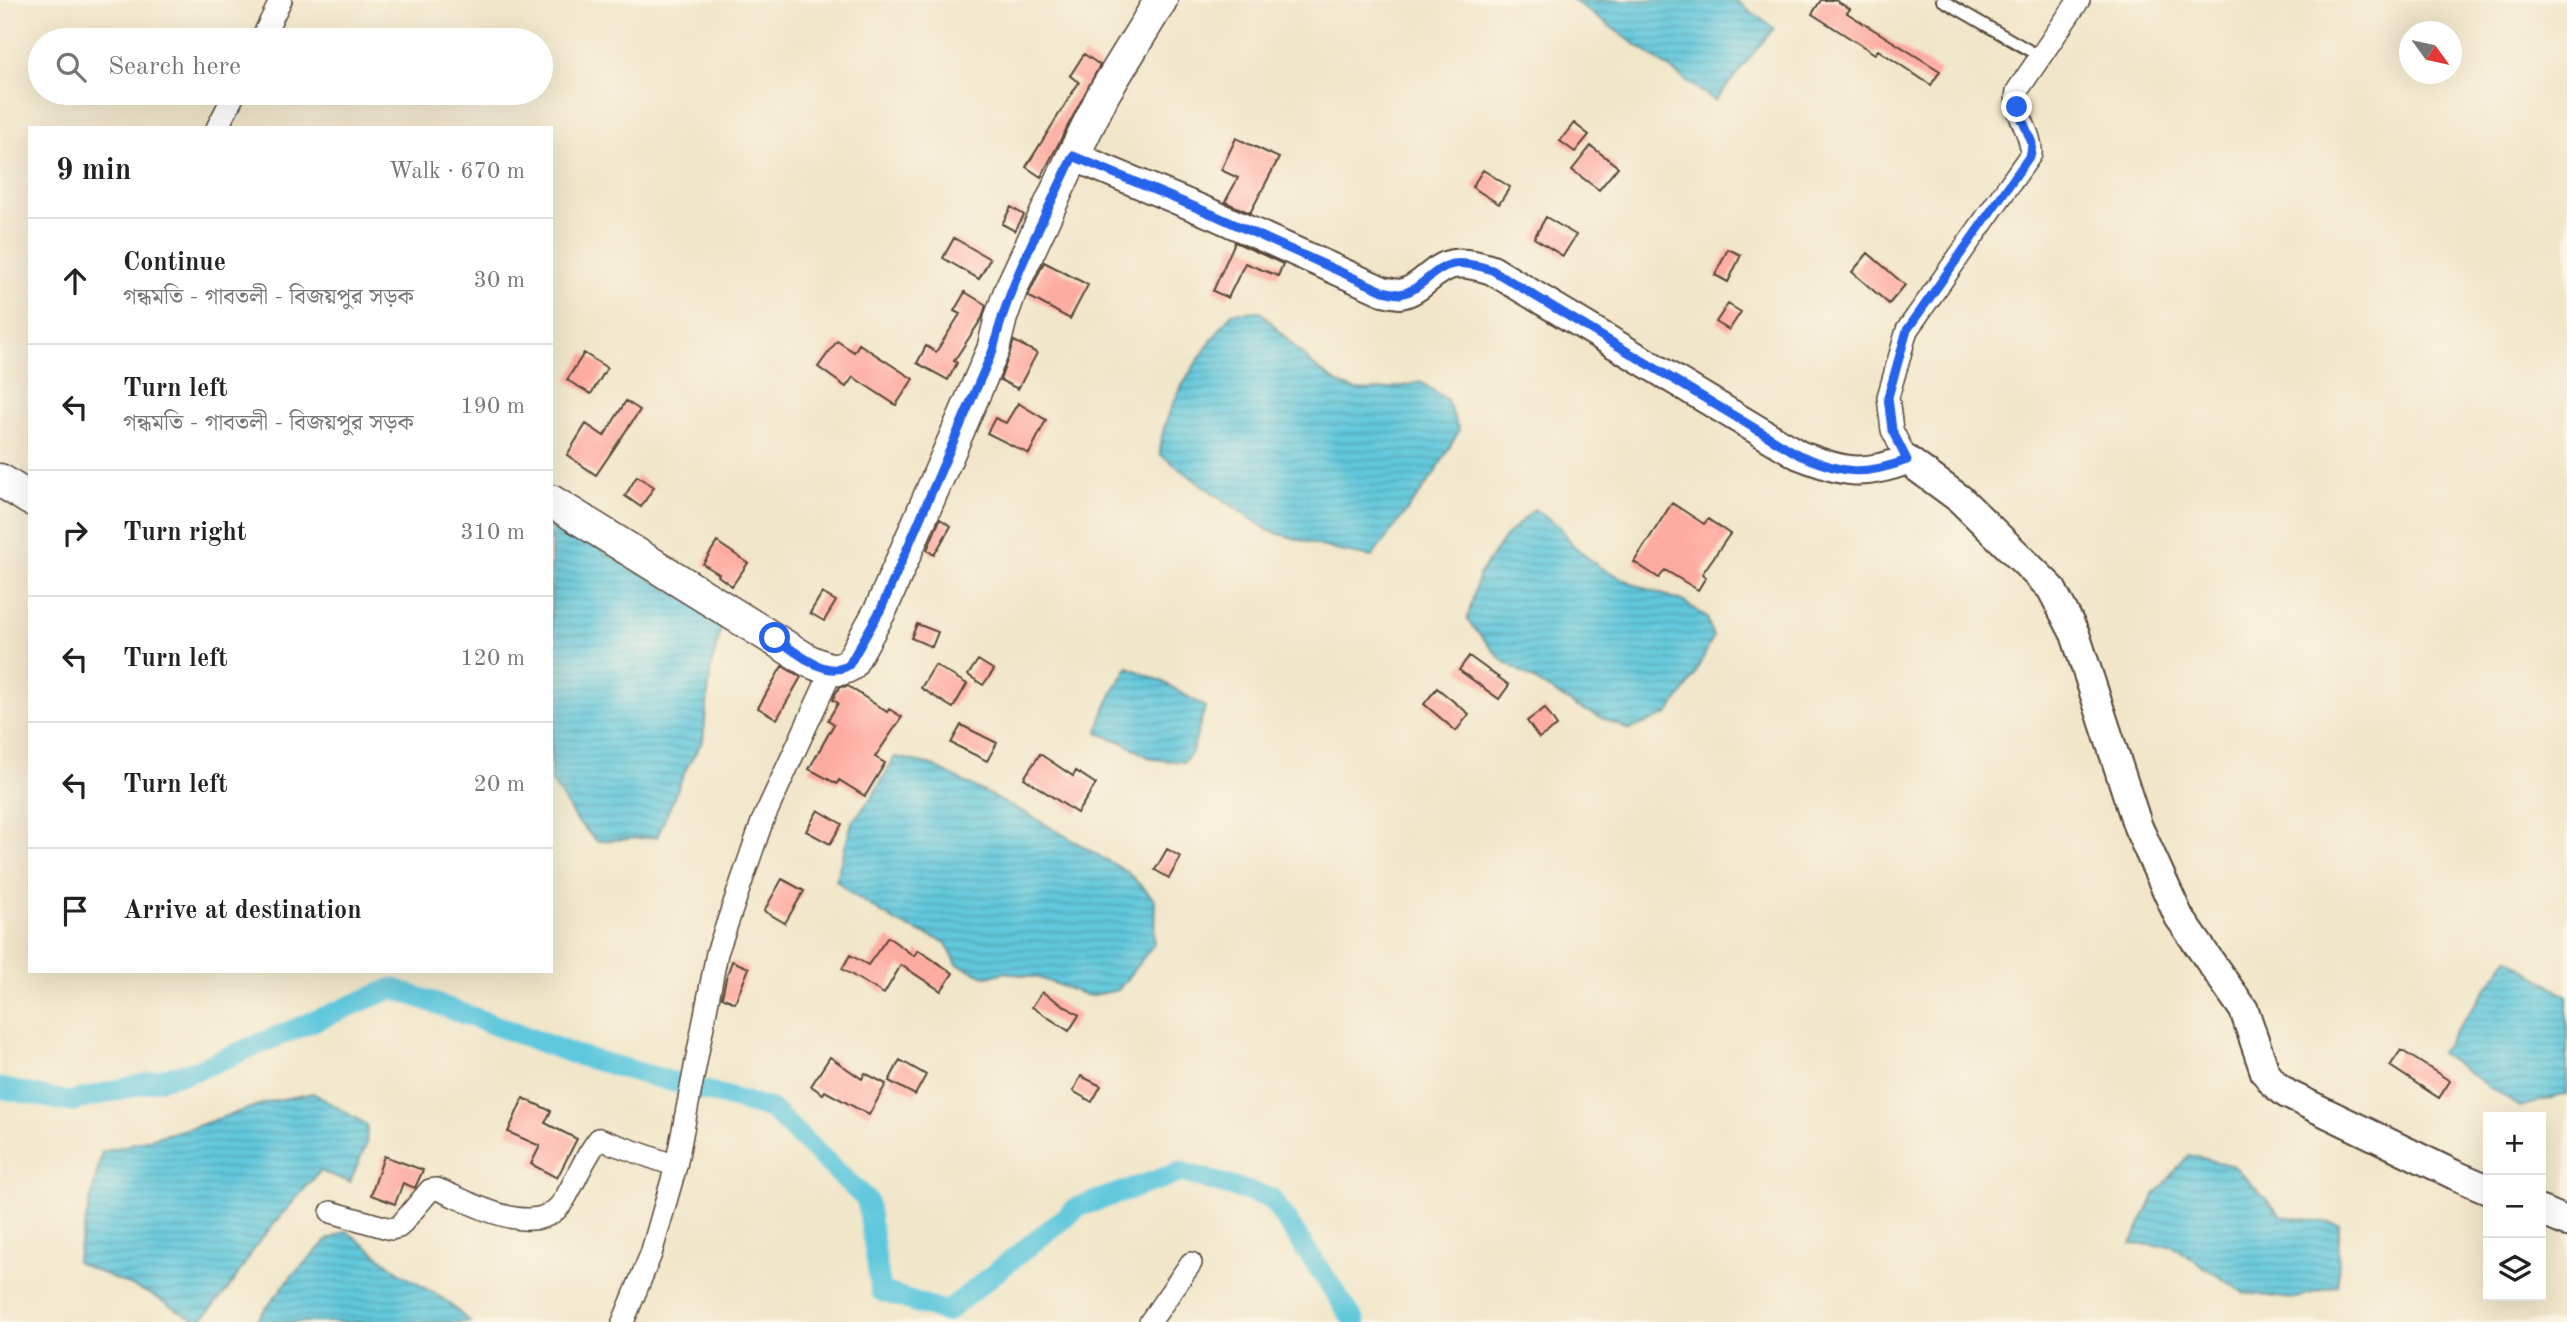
<!DOCTYPE html>
<meta charset="utf-8">
<style>
:root{--surface:#fff;--page:#f2f2f2;--text:#222;--muted:#767676;--line:#e0e0e0}
body{margin:0;font-family:"Old Standard TT","Noto Serif Bengali",serif;background:var(--page);color:var(--text)}
.controls{position:absolute;right:21px;bottom:21px;display:grid;overflow:hidden;border-radius:0px;box-shadow:0 7px 28px #0002}
.controls button{width:63px;height:63px;display:grid;place-items:center;padding:0;border:0;border-bottom:2px solid var(--line);background:var(--surface);color:var(--text);font:35px sans-serif}
.compass{position:absolute;left:2399px;top:21px;width:63px;height:63px;border-radius:50%;background:var(--surface);box-shadow:0 7px 28px #0002;rotate:123deg}
.stop{position:absolute;width:21px;height:21px;margin:-16px;border:5px solid #2563eb;border-radius:50%;background:#fff}
.stop.end{background:#2563eb;border-color:#fff;box-shadow:0 2px 7px #0008}
.list{margin:0;padding:0;list-style:none}
h2{display:flex;justify-content:space-between;align-items:center;height:91px;margin:0;padding:0 28px;font-size:30px}
h2 small{font-size:23px;font-weight:400;color:var(--muted)}
.list li{display:grid;grid-template-columns:46px 1fr auto;gap:21px;align-items:center;box-sizing:border-box;height:126px;padding:0 28px;border-top:2px solid var(--line)}
.list b{display:block;font-size:26px;white-space:nowrap}
.list p{margin:0;font-size:23px;white-space:nowrap;color:var(--muted)}
.list em{font-size:23px;font-style:normal;color:var(--muted)}
.icon{flex:none;width:38px;height:38px;fill:none;stroke:currentColor;stroke-width:2;stroke-linecap:round;stroke-linejoin:round}
.map{position:relative;flex:none;width:2567px;height:1322px;overflow:hidden}
.search{position:absolute;background:var(--surface);box-shadow:0 7px 28px #0002;left:28px;top:28px;width:525px;height:77px;display:flex;align-items:center;gap:18px;box-sizing:border-box;padding:0 24px;border-radius:38px;color:var(--muted);font-size:26px}
.panel{position:absolute;background:var(--surface);box-shadow:0 7px 28px #0002;left:28px;top:126px;width:525px;height:847px;border-radius:0px}
.map>svg:first-child{display:block}
.water{fill:url(#water-rules);stroke:#4e797e;stroke-width:2}
.lines{fill:none;stroke-linecap:round;stroke-linejoin:round}
.canal{stroke:#61c8dd;stroke-width:21}
.building{fill:#feaba1}
.service-casing{stroke:#564638;stroke-width:14}
.minor-casing{stroke:#564638;stroke-width:24}
.tertiary-casing{stroke:#564638;stroke-width:32}
.secondary-casing{stroke:#564638;stroke-width:35}
.service{stroke:#fff;stroke-width:10}
.minor{stroke:#fff;stroke-width:21}
.tertiary{stroke:#fff;stroke-width:28}
.secondary{stroke:#fff;stroke-width:32}
.route{stroke:#2563eb;stroke-width:9}
</style>
<div class="map">
<svg width="2567" height="1322" viewBox="0 0 2567 1322">
<defs>
<pattern id="water-rules" width="6" height="5" patternUnits="userSpaceOnUse" patternTransform="scale(1.75)"><rect width="6" height="5" fill="#61c8dd"/><path d="M0 2.5h6" fill="none" stroke="#51a3b3"/></pattern>
</defs>
<rect width="100%" height="100%" fill="#fcf5e5"/>
<filter id="ink" filterUnits="userSpaceOnUse"><feTurbulence type="fractalNoise" baseFrequency=".0143" numOctaves="2"/><feDisplacementMap in="SourceGraphic" scale="14" xChannelSelector="R" yChannelSelector="G"/><feConvolveMatrix kernelMatrix="1 2 1 2 8 2 1 2 1" color-interpolation-filters="sRGB"/></filter>
<filter id="wash" filterUnits="userSpaceOnUse"><feTurbulence type="fractalNoise" baseFrequency=".00686" numOctaves="4" result="noise"/><feDisplacementMap in="SourceGraphic" scale="28" xChannelSelector="R" yChannelSelector="G"/><feGaussianBlur stdDeviation="1.57" result="paint"/><feColorMatrix in="noise" values="0 0 0 0 0 0 0 0 0 0 0 0 0 0 0 0 0 1.4 0 .05"/><feComposite in="paint" operator="in"/></filter>
<g filter="url(#wash)">
<rect width="100%" height="100%" fill="#f1e6c9"/>
<path class="water" d="M1573 0H1735L1774 28 1715 101Z
M1260 311C1285 336 1317 376 1351 389 1364 394 1406 386 1421 382L1447 400 1459 431 1433 476 1372 557 1339 551 1269 531 1203 486 1160 454C1161 406 1204 350 1232 313Z
M1534 509 1560 527 1573 545 1599 567 1636 585 1684 602 1707 618 1713 637 1693 679 1668 714 1629 730 1578 707 1502 660 1467 620 1479 575 1505 537Z
M551 521 714 616 721 629 711 667 703 740 686 769 657 837 597 841 577 821 551 780Z
M1128 667 1163 682 1205 707 1192 752 1184 762 1152 759 1122 742 1098 733C1102 709 1115 688 1128 667Z
M895 757 929 764 1029 815 1127 872 1155 900 1154 944 1118 990 1089 996 1039 978 1005 972 987 977 957 964 945 942 898 923 849 892 836 880 852 822 872 797Z
M2508 958 2567 996V1094L2519 1107 2440 1053Z
M313 1093 367 1125 366 1145 350 1182 320 1171 260 1240 227 1291 199 1322 148 1293 76 1262 102 1152 200 1125 268 1102Z
M2189 1155 2234 1166 2282 1216 2339 1224 2338 1285 2293 1299 2244 1293 2172 1246 2131 1244 2154 1196Z
M347 1231 400 1273 445 1300 470 1322H257L260 1316 291 1277 327 1240Z"/>
<g class="lines">
<path class="canal" d="M0 1088 70 1102 197 1070 393 988 576 1055 771 1109 867 1200 881 1291 946 1312 1078 1207 1181 1172 1271 1198 1355 1322"/>
</g>
<g id="blocks">
<path class="building" d="M1821 0H1835L1850 9 1847 13 1940 71 1931 85 1878 50 1875 54 1812 14Z
M1084 54 1100 65 1041 177 1026 167 1079 82 1070 76Z
M1574 123 1589 135 1575 152 1560 141Z
M1236 138 1279 158 1250 213 1225 202 1238 178 1221 170Z
M1591 146 1618 167 1599 190 1572 170Z
M1483 170 1510 187 1499 204 1472 187Z
M1011 207 1024 215 1015 231 1002 224Z
M1546 217 1576 235 1563 256 1534 238Z
M954 238 990 259 979 279 943 258Z
M1235 242 1283 264 1278 276 1245 263 1228 298 1213 291Z
M1728 249 1741 255 1728 282 1715 275Z
M1868 253 1905 285 1889 304 1852 272Z
M1044 262 1088 285 1070 319 1028 296Z
M965 292 986 305 982 318 954 361 957 363 948 380 917 363 926 346 936 352 960 314 954 311Z
M1728 304 1741 312 1729 330 1716 322Z
M837 341 854 352 859 344 913 379 896 405 853 377 846 387 818 367Z
M1014 341 1037 353 1018 389 1000 380Z
M584 353 607 368 591 394 567 380Z
M626 401 640 410 596 475 567 455 586 424 604 436Z
M1018 403 1046 420 1029 454 987 433 995 418 1006 423Z
M637 476 654 487 641 507 625 496Z
M1672 503 1704 524 1708 519 1730 534 1702 574 1706 577 1698 590 1665 570 1659 578 1634 562Z
M940 519 951 526 934 555 927 550Z
M717 542 748 563 732 586 718 576 719 574 703 564Z
M822 593 836 601 824 621 810 613Z
M917 624 938 632 932 647 911 638Z
M1469 656 1509 685 1499 699 1459 670Z
M978 660 994 670 983 685 968 675Z
M935 665 967 684 953 708 921 688Z
M782 666 801 677 777 719 758 708Z
M848 686 887 712 889 709 902 717 875 757 885 763 865 796 839 780 837 784 809 769 834 724 828 720 838 703 833 700 835 694 840 687Z
M1437 688 1469 714 1456 731 1424 704Z
M1545 708 1557 726 1539 738 1527 721Z
M961 725 997 743 987 761 951 743Z
M1040 754 1073 776 1076 771 1096 784 1077 813 1024 778Z
M818 810 842 824 830 844 806 831Z
M1167 849 1181 857 1169 878 1155 870Z
M782 879 804 891 785 923 764 911Z
M888 937 914 956 918 950 953 973 941 991 901 965 884 994 842 969 850 955 868 965Z
M732 961 749 968 735 1003 722 997 726 978Z
M1042 992 1079 1015 1069 1031 1032 1007Z
M2401 1050 2450 1081 2439 1098 2390 1066Z
M830 1057 862 1079 865 1073 886 1084 869 1115 825 1091 823 1094 811 1086Z
M900 1060 926 1075 915 1095 889 1081Z
M1081 1076 1101 1086 1092 1102 1073 1091Z
M523 1098 551 1111 545 1123 577 1139 557 1178 531 1164 540 1146 508 1132Z
M384 1156 423 1170 415 1188 403 1183 395 1204 371 1195Z"/>
</g>
</g>
<g filter="url(#ink)">
<use href="#blocks" fill-opacity="0" stroke="#564638" stroke-width="2"/>
<g class="lines">
<defs>
<path id="service" d="M1942 0 2039 56"/>
<path id="minor" d="M261 40 281 0
M217 128 235 93
M1907 460 1892 430 1888 397 1907 330 2031 154C2033 132 2012 113 2017 91L2079 0
M331 1212 391 1229 399 1227 430 1190 437 1189C471 1202 538 1243 564 1200 576 1181 584 1157 599 1139L676 1166
M623 1322 651 1254 676 1166 717 953 762 822 832 670
M1150 1322 1191 1263"/>
<path id="tertiary" d="M1073 156 1214 215 1383 291C1388 292 1395 294 1400 294 1421 291 1432 268 1453 264 1466 262 1480 266 1492 270L1799 455C1844 472 1861 477 1907 460L1960 499 2051 588 2075 634 2138 827 2179 917 2244 1010 2265 1072 2274 1084 2287 1094 2455 1175 2488 1189
M2541 1211 2567 1222"/>
<path id="secondary" d="M0 480 30 499
M551 501 809 661C824 667 835 674 850 665L881 609 993 350 1001 317 1011 289 1073 156 1104 93 1161 0"/>
</defs>
<use href="#service" class="service-casing"/>
<use href="#minor" class="minor-casing"/>
<use href="#tertiary" class="tertiary-casing"/>
<use href="#secondary" class="secondary-casing"/>
<use href="#service" class="service"/>
<use href="#minor" class="minor"/>
<use href="#tertiary" class="tertiary"/>
<use href="#secondary" class="secondary"/>
</g>
</g>
<g class="lines" filter="url(#ink)">
<path class="route" d="M775 638C795 651 826 680 849 665L881 609 993 350C1009 282 1044 219 1073 156L1214 215 1383 291C1388 292 1395 294 1400 294 1421 291 1432 268 1453 264 1466 262 1480 266 1492 270L1799 455C1844 473 1861 477 1907 460L1892 430 1888 397 1907 330 2031 154 2032 143 2017 107"/>
</g>
</svg>
<div class="controls">
<button>+</button>
<button>−</button>
<button><svg class="icon" aria-label="layers" viewBox="0 0 24 24"><path d="M12 4l9 5-9 5-9-5zM3 14l9 5 9-5"/></svg></button>
</div>
<svg class="compass" viewBox="-18 -18 36 36"><path d="M0-13l5 13h-10z" fill="#e53935"/><path d="M0 13l5-13h-10z" fill="#767676"/></svg>
<div class="stop" style="left:775px;top:638px"></div>
<div class="stop end" style="left:2017px;top:107px"></div>
<div class="search"><svg class="icon" aria-label="search" viewBox="0 0 24 24"><circle cx="10" cy="10" r="6"/><path d="M15 15l6 6"/></svg>Search here</div>
<section class="panel">
<h2>9 min<small>Walk · 670 m</small></h2>
<ul class="list">
<li><svg class="icon" aria-label="ahead" viewBox="0 0 24 24"><path d="M12 20V5M6 11l6-6 6 6"/></svg><div><b>Continue</b><p>গন্ধমতি - গাবতলী - বিজয়পুর সড়ক</p></div><em>30 m</em></li>
<li><svg class="icon" aria-label="left" viewBox="0 0 24 24"><path d="M17 20v-9H6M10 6l-5 5 5 5"/></svg><div><b>Turn left</b><p>গন্ধমতি - গাবতলী - বিজয়পুর সড়ক</p></div><em>190 m</em></li>
<li><svg class="icon" aria-label="right" viewBox="0 0 24 24"><path d="M7 20v-9h11M14 6l5 5-5 5"/></svg><div><b>Turn right</b></div><em>310 m</em></li>
<li><svg class="icon" aria-label="left" viewBox="0 0 24 24"><path d="M17 20v-9H6M10 6l-5 5 5 5"/></svg><div><b>Turn left</b></div><em>120 m</em></li>
<li><svg class="icon" aria-label="left" viewBox="0 0 24 24"><path d="M17 20v-9H6M10 6l-5 5 5 5"/></svg><div><b>Turn left</b></div><em>20 m</em></li>
<li><svg class="icon" aria-label="arrive" viewBox="0 0 24 24"><path d="M6 21V4h12l-3 4 3 4H6"/></svg><div><b>Arrive at destination</b></div></li>
</ul>
</section>
</div>
